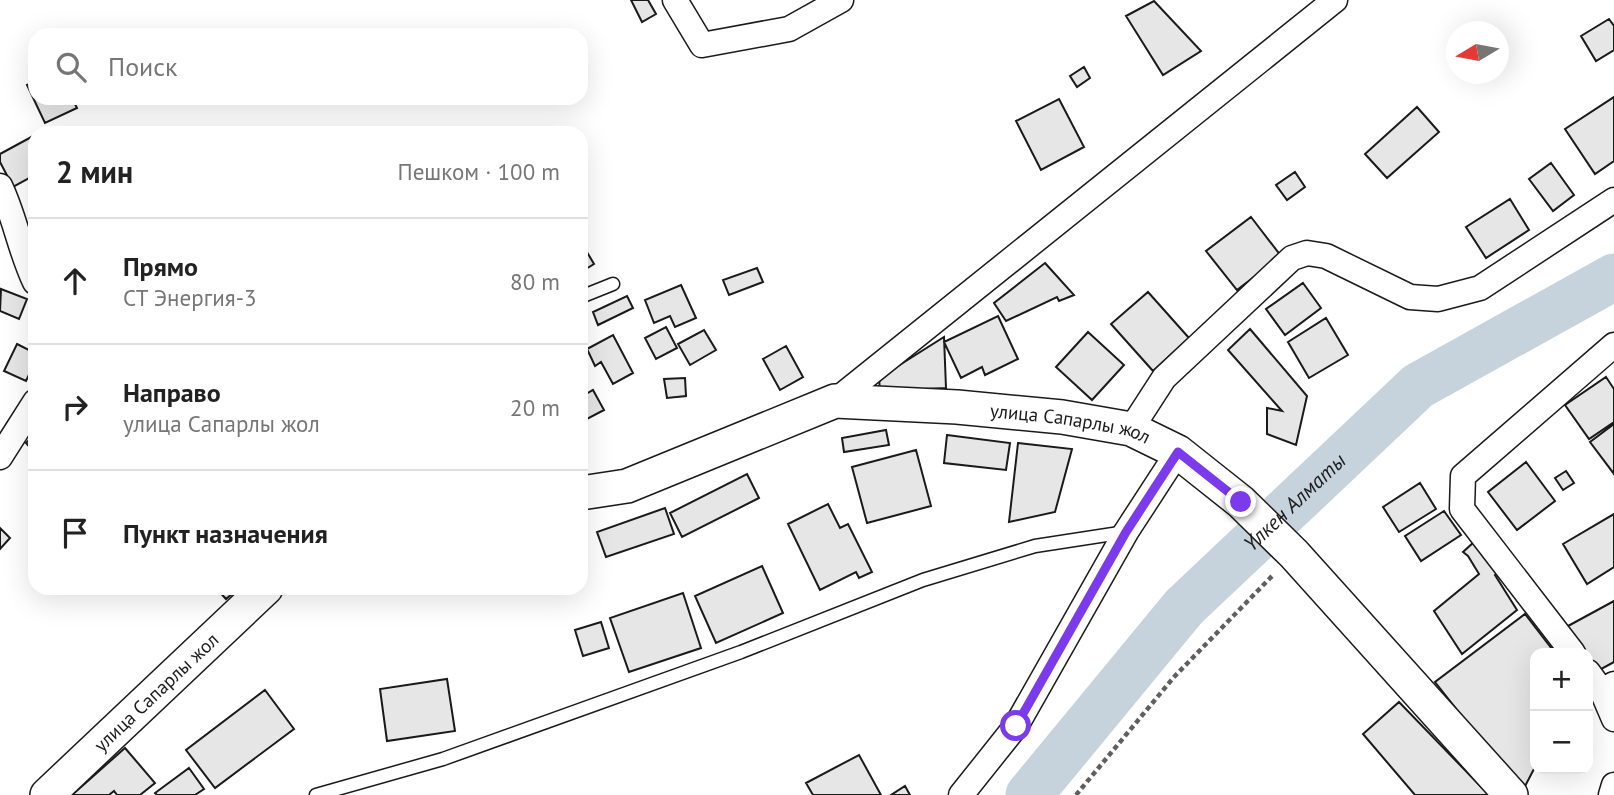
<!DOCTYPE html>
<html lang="ru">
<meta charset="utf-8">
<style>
:root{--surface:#fff;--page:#f2f2f2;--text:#222;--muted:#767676;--line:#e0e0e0}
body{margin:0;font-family:"PT Sans",sans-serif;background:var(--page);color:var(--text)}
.controls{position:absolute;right:21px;bottom:21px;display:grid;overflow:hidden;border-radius:14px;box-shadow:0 7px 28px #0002}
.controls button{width:63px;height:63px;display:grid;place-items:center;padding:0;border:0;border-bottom:2px solid var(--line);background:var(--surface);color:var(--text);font:35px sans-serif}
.compass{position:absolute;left:1446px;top:21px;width:63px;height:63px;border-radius:50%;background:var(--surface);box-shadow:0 7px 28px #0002;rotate:260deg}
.stop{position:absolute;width:21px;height:21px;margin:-16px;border:5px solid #7c3aed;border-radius:50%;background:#fff}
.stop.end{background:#7c3aed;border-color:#fff;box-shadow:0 2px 7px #0008}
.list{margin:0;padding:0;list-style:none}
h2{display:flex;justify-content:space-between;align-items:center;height:91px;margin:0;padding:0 28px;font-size:30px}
h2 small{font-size:23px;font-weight:400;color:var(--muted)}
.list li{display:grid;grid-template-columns:46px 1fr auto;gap:21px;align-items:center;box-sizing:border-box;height:126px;padding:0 28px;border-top:2px solid var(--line)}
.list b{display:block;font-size:26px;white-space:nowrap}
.list p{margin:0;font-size:23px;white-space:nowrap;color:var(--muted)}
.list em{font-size:23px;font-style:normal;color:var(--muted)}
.icon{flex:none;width:38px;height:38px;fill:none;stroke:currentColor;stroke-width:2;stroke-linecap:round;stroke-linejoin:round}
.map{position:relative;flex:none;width:1614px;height:795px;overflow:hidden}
.search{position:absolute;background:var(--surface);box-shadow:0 7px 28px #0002;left:28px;top:28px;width:560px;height:77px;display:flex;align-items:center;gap:18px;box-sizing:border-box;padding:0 24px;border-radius:21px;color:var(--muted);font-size:26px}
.panel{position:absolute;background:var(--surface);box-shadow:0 7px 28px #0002;left:28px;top:126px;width:560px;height:469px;border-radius:21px}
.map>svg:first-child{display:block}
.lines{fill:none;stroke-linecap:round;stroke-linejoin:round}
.river{stroke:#c6d2dc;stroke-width:47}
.building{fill:#e6e6e6;stroke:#1a1a1a;stroke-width:2}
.lane-casing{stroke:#1a1a1a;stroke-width:15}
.street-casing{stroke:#1a1a1a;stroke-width:27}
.secondary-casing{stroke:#1a1a1a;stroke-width:36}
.path{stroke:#5f5f5f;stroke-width:4.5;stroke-dasharray:5 3.5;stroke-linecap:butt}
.lane{stroke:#fff;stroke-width:12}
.street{stroke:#fff;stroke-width:24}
.secondary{stroke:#fff;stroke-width:33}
.route{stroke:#7c3aed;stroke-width:9}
.labels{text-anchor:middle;stroke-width:5;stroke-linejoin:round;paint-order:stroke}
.street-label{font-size:19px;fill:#1a1a1a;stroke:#fff}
.water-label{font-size:21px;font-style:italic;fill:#1a1a1a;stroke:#fff}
</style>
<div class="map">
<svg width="1614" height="795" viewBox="0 0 1614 795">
<rect width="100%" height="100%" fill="#fff"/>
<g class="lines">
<path class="river" id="s1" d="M1029 795 1184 607 1418 386 1614 277"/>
</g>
<path class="building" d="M631 0H648L656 14 642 22Z
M1154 1 1201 51 1163 75 1126 16Z
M1609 19 1614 26V50L1596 61 1581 36Z
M1084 67 1090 78 1077 87 1070 76Z
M35 81V98H72L77 108 45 123 27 85Z
M1614 97V161L1595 174 1565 129Z
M1059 99 1084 147 1041 170 1016 121Z
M1417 107 1439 132 1387 178 1365 154Z
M35 135V175L13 187 0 162V154Z
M1551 163 1574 195 1553 211 1529 179Z
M1295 172 1305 187 1287 200 1276 185Z
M1510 199 1529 230 1486 258 1466 227Z
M1251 217 1281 256 1237 290 1206 251Z
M581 242 594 264 581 272Z
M1045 263 1074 295 1059 301 1057 297 1006 321 994 303Z
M757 268 763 282 729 295 723 280Z
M1303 283 1321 308 1285 335 1266 309Z
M681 285 696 318 675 327 670 316 654 323 645 300Z
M1 289 27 299 19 319 0 311Z
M1148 292 1189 338 1153 371 1111 324Z
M627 296 633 308 598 325 593 312Z
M998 316 1018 359 985 375 982 367 961 378 944 342Z
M1326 318 1348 355 1309 378 1288 342Z
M666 327 677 348 656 359 645 338Z
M1250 329 1307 396 1296 445 1267 434V408L1282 411 1228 350Z
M704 330 716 350 690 365 678 344Z
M1088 332 1124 365 1092 400 1056 367Z
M613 335 633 373 613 384 601 362 595 366 587 349Z
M944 337 946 388 880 391 879 378Z
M17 344 35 353V362L26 381 4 371Z
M786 346 803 377 780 390 763 359Z
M1606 377 1614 389V422L1589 439 1565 405Z
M685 378 686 396 667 398 664 379Z
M593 390 604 410 587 419 581 409V397Z
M1614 424V474L1590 442Z
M886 430 889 445 844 452 842 438Z
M35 434V453L26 443Z
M947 435 1010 443 1006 470 944 463Z
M1018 443 1072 449 1055 512 1009 522Z
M916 450 931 506 867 523 852 467Z
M1526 462 1555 501 1517 530 1488 492Z
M1566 471 1574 483 1563 490 1555 478Z
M747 474 759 498 682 537 670 513Z
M1420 483 1436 509 1399 532 1383 507Z
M828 504 840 528 848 524 872 572 859 578 856 572 820 590 788 524Z
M665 508 674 534 606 557 597 532Z
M1444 511 1461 535 1421 561 1405 536Z
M1614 514V567L1587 584 1563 544Z
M0 528 10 538 0 549Z
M1474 542 1500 569 1495 575 1517 610 1462 654 1434 611 1479 574 1468 556 1463 552Z
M762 566 783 613 716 643 695 596Z
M216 588H239L226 599Z
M683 593 701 648 629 672 610 618Z
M1614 601V662L1594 673 1588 662V653H1583L1568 626Z
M1525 614 1555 653H1535V767L1522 792 1435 682Z
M601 622 609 648 583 656 575 630Z
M447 679 455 731 387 741 380 689Z
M265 690 294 729 215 788 186 750Z
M1399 702 1489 795H1415L1363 734Z
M125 748 155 783 140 795H117L114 791 109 795H72Z
M859 755 881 795H813L806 783Z
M189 768 204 789 195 795H157L155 793Z
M905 786 910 795H891Z"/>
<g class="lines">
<defs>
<path id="lane" d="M581 300 583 296 613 284
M316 795 443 759 741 652 923 580 1035 546 1126 532"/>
<path id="street" d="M675 0 702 45 789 29 841 0
M0 186C15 217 20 251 35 282
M835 401 1335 0
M1131 429 1164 378 1292 258 1307 253 1326 256 1410 297 1438 299 1480 288 1614 200
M0 457 35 402
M1573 653 1462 509 1463 476 1614 345
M1588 672 1602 691
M1614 684 1602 691 1614 719
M961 795 1016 726 1126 532 1178 452
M1611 795 1614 785"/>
<g id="secondary">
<path id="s2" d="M581 493 627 486 835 401 957 407 1062 417 1131 429 1178 452 1241 502 1294 554 1511 795"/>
<path id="s3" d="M47 795 266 588"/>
</g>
</defs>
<use href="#lane" class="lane-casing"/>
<use href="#street" class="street-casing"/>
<use href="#secondary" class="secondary-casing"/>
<path class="path" d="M1076 795 1174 677 1274 574"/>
<use href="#lane" class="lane"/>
<use href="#street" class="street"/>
<use href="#secondary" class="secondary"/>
</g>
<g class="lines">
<path class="route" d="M1016 726 1126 532 1178 452 1241 502"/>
</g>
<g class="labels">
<g class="street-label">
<text dy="7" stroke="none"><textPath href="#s2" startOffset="508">улица Сапарлы жол</textPath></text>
<text dy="7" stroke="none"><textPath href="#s3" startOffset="150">улица Сапарлы жол</textPath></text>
</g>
<g class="water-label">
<text dy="7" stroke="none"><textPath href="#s1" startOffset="396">Үлкен Алматы</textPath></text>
</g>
</g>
</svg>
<div class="controls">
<button>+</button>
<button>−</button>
</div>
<svg class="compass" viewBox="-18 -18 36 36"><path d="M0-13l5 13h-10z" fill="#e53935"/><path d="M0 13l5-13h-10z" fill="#767676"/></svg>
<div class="stop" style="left:1016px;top:726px"></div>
<div class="stop end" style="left:1241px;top:502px"></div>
<div class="search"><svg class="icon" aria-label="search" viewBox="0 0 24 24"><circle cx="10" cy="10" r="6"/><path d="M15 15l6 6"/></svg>Поиск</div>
<section class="panel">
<h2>2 мин<small>Пешком · 100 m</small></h2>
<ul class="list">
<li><svg class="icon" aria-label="ahead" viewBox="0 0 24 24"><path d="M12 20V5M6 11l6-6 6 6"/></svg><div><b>Прямо</b><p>СТ Энергия-3</p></div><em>80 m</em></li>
<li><svg class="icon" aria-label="right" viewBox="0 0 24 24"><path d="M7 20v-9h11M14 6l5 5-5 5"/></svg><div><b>Направо</b><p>улица Сапарлы жол</p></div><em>20 m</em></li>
<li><svg class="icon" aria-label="arrive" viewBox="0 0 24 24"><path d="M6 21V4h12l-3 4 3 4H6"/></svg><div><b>Пункт назначения</b></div></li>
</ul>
</section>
</div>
